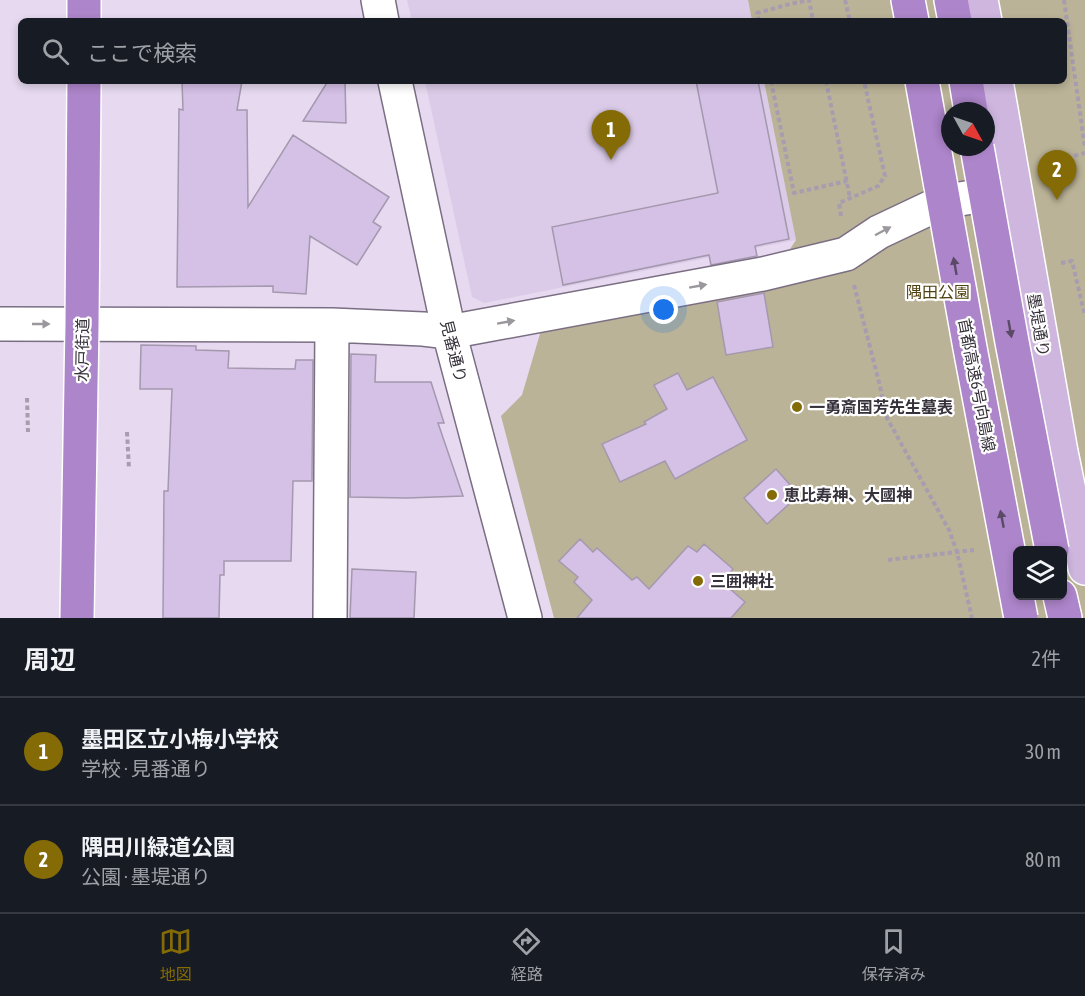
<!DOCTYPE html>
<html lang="ja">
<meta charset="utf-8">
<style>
:root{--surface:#171b24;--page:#242831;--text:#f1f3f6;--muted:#9ea1a6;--line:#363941;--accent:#846b06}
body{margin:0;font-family:"Asap Condensed","Noto Sans JP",sans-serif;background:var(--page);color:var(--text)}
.controls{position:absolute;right:18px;bottom:18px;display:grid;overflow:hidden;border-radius:9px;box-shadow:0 3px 9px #0003}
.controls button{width:54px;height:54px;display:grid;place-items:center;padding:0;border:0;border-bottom:2px solid var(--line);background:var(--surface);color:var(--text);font:30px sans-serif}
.compass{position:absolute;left:941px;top:102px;width:54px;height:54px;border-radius:50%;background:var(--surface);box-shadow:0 3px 9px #0003;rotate:130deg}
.you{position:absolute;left:664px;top:310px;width:21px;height:21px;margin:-15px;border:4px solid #fff;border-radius:50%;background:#1a73e8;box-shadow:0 0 0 9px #1a73e833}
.badge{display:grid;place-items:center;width:39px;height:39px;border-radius:50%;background:var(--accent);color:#fff;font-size:20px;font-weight:700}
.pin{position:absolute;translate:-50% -50px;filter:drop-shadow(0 2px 3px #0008)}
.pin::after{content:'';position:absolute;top:32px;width:21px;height:18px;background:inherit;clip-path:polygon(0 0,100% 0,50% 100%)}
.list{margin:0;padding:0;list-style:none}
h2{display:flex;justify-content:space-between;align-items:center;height:78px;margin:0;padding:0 24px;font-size:26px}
h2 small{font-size:20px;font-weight:400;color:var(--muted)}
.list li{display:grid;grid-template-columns:39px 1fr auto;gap:18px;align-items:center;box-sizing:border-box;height:108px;padding:0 24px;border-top:2px solid var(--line)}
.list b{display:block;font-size:22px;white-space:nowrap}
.list p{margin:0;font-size:20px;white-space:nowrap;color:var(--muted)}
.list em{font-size:20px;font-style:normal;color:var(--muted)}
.icon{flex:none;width:33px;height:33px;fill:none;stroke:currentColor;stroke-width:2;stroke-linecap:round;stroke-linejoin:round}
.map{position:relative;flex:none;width:1085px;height:618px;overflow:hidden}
.search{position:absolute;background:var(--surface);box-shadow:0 3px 9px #0003;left:18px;right:18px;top:18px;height:66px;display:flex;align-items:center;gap:15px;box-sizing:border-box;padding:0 21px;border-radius:9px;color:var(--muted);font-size:22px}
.sheet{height:294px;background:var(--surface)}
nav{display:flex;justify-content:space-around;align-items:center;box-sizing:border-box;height:84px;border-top:2px solid var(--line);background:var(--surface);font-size:16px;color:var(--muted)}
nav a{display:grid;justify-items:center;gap:3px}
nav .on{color:var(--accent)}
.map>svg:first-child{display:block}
.built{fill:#dbcbe8}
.green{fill:#bbb397;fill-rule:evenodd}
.building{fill:#d5c0e6;stroke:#a498ae;stroke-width:1.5}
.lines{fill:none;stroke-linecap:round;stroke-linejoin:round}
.minor-casing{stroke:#7a6e83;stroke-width:36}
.major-casing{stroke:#fff;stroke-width:36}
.highway-casing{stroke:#fff;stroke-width:36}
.path{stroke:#a79daf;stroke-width:4;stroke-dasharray:4.5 3;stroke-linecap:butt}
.minor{stroke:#fff;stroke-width:33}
.major{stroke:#ceb6df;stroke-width:33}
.highway{stroke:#ad85ca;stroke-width:33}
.highway-bridge-casing{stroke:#fff;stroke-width:36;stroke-linecap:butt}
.highway-bridge{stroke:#ad85ca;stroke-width:33}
.oneway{fill:#9a989c}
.oneway2{fill:#5a4a65}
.poi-dot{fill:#846b06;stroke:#fff;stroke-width:2}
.labels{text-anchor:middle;stroke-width:4.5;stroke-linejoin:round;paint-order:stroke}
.park-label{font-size:16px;fill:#504210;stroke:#fff}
.street-label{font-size:16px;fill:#36313a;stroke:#fff}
.poi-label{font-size:16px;font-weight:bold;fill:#36313a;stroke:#fff;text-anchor:start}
</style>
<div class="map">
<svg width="1085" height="618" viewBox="0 0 1085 618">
<rect width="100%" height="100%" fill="#e6d9f0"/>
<path class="built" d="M407 0H748L752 21H412Z
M425 81H764L796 240 484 303 472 297Z"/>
<path class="green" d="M748 0H1085V618H554L501 416 522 395 542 327 765 292V287L796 240 764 81H1064V21H752ZM950 111H986V147H950ZM1018 550H1062V596H1018Z"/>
<path class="building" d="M182 81H242L237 110H247L248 207 293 135 389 197 373 222 381 227 357 265 310 236 306 294 273 292V286L177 287 179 109 183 110Z
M328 81H345L346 123 303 121Z
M696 81H758L789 239 755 246 757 256 711 265 709 255 563 285 552 227 718 193Z
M764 293 773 347 726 355 717 302Z
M141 345 196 346V350L229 351 228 368 295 369 296 360H313L312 481H293L291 561H224V575H220L219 618H163L164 491H168L172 389H140Z
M351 354 376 355 375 382H431L444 423H438L463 496 407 498 350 497Z
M678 373 687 390 713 377 747 440 675 479 665 461 620 482 602 444 646 424 644 422 667 409 654 385Z
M776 469 799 495 767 524 744 498Z
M580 539 593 552 597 548 632 580 637 577 649 589 688 546 697 552 704 544 733 569 722 582 745 602 731 618H577L592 600 574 582 578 577 559 561Z
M352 569 416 572 414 618H350Z"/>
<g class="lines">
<defs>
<path id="minor" d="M378 0 382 21
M395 81 449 332 525 618
M0 324 332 325 423 329 449 332 763 274 846 254 879 232 934 206 954 200 1014 190
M330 618 332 325"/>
<path id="major" d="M981 0 985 21
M996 81 1061 452 1085 568"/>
<path id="highway" d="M908 0 912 21
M951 0 955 21
M84 21V0
M966 81 971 111
M1060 596 1065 618
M77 618 82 325 84 81"/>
</defs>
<use href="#minor" class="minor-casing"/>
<use href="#major" class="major-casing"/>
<use href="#highway" class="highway-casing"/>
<path class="path" d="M845 0 850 21
M1064 0 1085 148
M759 21 757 13 790 4 809 0 813 21
M771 81 794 193 847 181
M826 81 850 198
M1045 163 1085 153
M841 216 839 203 878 186 885 176 864 81
M1061 263 1072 261 1085 316
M854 285 879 382 887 418 949 530 957 552 972 618
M27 398 28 432
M127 432 129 469
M888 560 974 550"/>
<use href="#minor" class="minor"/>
<use href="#major" class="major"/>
<use href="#highway" class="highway"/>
<defs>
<path id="highway-bridge" d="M922 81 970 348 1021 618
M977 147 1012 342 1052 550"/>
</defs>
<use href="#highway-bridge" class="highway-bridge-casing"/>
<use href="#highway-bridge" class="highway-bridge"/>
</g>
<defs><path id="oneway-solid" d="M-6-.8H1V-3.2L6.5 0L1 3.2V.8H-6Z" transform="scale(1.5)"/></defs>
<g class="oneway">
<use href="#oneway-solid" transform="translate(883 231) rotate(-28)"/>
<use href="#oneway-solid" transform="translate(698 286) rotate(-10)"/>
<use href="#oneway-solid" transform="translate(506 322) rotate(-10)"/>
<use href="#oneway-solid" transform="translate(41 324)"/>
</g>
<g class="oneway2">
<use href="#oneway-solid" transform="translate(955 266) rotate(-100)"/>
<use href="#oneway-solid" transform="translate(1010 329) rotate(80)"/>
<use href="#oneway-solid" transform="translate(1002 519) rotate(-101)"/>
</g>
<g class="poi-dot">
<circle cx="797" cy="407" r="6"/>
<circle cx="772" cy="495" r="6"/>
<circle cx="698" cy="581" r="6"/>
</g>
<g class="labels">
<g class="park-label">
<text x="938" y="298">隅田公園</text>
</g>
<g class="street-label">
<text transform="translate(1039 325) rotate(80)" y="6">墨堤通り</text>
<text transform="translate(82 350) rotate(-89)" y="6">水戸街道</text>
<text transform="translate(454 351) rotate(76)" y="6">見番通り</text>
<text transform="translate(977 385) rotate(79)" y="6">首都高速6号向島線</text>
</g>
<g class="poi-label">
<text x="809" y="413">一勇斎国芳先生墓表</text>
<text x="784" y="501">恵比寿神、大國神</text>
<text x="710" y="587">三囲神社</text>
</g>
</g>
</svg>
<div class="controls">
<button><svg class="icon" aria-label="layers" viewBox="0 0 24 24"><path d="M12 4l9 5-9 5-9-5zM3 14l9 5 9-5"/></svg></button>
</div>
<svg class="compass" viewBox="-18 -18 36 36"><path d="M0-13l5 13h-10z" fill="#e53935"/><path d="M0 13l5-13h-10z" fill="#9ea1a6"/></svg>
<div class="you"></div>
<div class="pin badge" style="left:611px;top:160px">1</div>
<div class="pin badge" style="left:1057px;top:200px">2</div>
<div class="search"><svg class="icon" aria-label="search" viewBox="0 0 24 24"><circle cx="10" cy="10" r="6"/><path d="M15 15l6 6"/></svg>ここで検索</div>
</div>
<section class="sheet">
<h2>周辺<small>2件</small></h2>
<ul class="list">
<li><span class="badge">1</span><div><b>墨田区立小梅小学校</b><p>学校 · 見番通り</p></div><em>30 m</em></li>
<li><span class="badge">2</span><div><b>隅田川緑道公園</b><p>公園 · 墨堤通り</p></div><em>80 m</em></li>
</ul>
</section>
<nav>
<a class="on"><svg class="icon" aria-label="map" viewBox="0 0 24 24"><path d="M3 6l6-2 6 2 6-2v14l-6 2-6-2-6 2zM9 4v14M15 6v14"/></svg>地図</a>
<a><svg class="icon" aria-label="directions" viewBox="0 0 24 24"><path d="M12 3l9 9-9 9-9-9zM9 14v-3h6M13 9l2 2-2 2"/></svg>経路</a>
<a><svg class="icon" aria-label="saved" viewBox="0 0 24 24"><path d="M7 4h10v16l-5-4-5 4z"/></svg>保存済み</a>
</nav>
